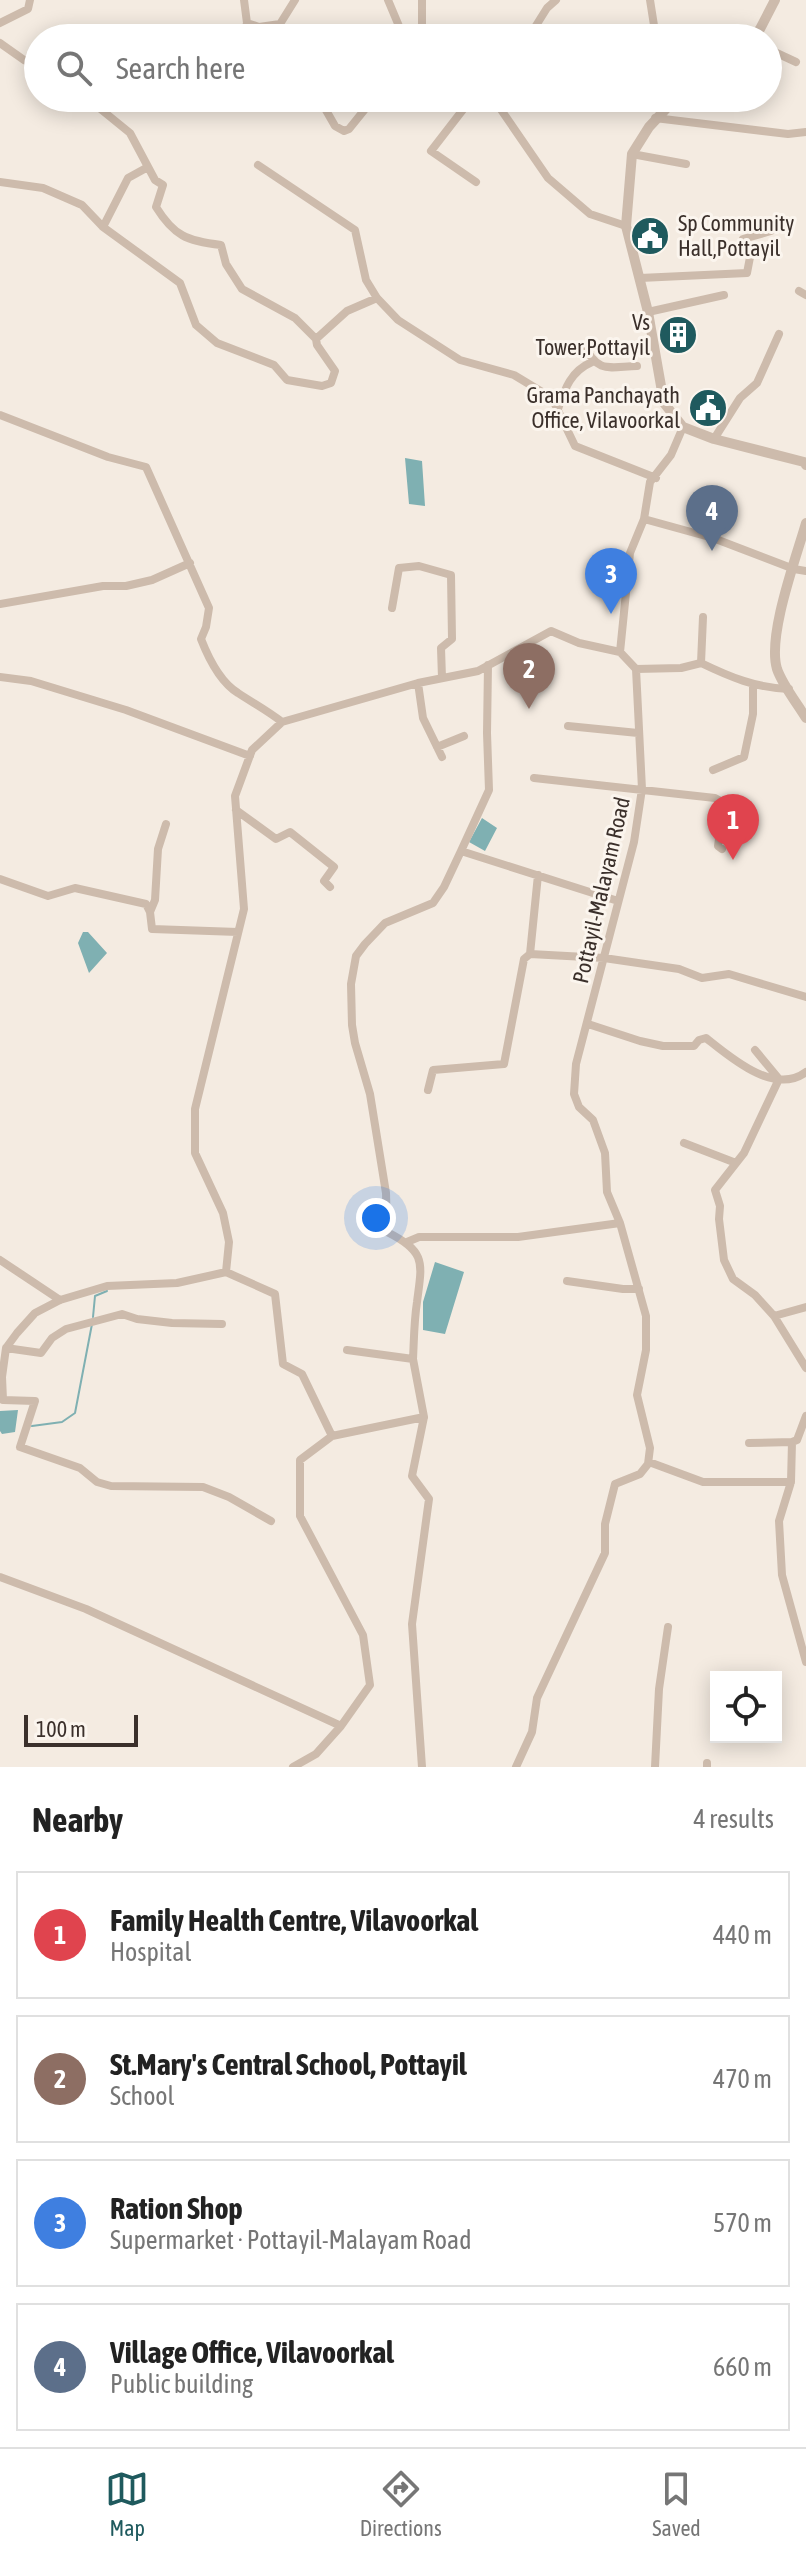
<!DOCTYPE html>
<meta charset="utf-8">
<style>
:root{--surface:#fff;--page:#f6f6f6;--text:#222;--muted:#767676;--line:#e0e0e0;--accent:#1f5a5e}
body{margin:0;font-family:"Asap Condensed",sans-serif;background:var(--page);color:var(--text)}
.controls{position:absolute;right:24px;bottom:24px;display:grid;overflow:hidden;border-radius:0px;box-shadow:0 4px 20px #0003}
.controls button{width:72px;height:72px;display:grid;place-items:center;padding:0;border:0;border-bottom:2px solid var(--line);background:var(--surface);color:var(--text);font:40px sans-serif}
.scale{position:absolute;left:24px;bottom:20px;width:114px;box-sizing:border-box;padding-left:8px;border:4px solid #3b302b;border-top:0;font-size:22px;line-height:28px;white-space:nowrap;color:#3b302b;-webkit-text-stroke:6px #fbf5ee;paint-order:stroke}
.you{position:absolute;left:376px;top:1218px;width:28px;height:28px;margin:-20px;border:6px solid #fff;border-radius:50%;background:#1a73e8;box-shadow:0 0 0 12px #1a73e833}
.badge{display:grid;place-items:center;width:52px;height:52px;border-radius:50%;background:var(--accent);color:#fff;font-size:26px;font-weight:700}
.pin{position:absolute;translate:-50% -66px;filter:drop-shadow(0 2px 4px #0008)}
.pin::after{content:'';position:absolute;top:42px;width:28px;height:24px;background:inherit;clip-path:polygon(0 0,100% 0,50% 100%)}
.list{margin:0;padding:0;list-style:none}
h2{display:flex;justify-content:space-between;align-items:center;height:104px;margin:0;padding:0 32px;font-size:34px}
h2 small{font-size:26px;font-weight:400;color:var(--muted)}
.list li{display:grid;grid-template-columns:52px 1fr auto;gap:24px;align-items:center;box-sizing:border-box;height:128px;margin:0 16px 16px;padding:0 16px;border:2px solid var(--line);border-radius:0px}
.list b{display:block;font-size:30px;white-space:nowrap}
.list p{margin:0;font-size:26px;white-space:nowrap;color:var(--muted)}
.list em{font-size:26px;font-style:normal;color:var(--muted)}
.icon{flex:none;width:44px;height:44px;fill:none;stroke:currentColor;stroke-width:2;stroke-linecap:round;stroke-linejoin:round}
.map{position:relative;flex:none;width:806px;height:1767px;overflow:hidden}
.search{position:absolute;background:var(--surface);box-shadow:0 4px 20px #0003;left:24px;right:24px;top:24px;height:88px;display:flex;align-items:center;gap:20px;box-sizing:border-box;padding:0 28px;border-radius:44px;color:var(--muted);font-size:30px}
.sheet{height:680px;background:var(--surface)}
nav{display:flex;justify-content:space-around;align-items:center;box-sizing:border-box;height:112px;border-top:2px solid var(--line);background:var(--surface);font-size:22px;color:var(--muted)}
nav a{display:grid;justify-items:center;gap:4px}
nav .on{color:var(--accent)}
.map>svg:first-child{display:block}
.water{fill:#7fb0b2}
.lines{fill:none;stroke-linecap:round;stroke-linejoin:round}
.stream{stroke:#7fb0b2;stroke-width:2}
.minor{stroke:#cdbbac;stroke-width:8}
.tertiary{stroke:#cdbbac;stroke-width:10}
.labels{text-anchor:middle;stroke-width:6;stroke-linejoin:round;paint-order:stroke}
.poi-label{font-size:22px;fill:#3b302b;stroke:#fbf5ee;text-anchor:end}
.street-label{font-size:22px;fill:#3b302b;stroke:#fbf5ee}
</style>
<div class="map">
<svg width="806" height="1767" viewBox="0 0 806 1767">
<rect width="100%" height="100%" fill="#f4ebe1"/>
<path class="water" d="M405 458 422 461 425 506 409 504Z
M482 818 497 828 485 851 469 842Z
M83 932H88L107 953 89 973 78 943Z
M435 1262 464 1272 445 1334 423 1330V1302Z
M18 1410 15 1432 2 1434 0 1431V1411Z"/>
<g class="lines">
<path class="stream" d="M93 1317 95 1296 107 1291
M32 1426 62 1422 75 1413 92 1324"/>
<path class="minor" d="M244 0 247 23
M388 0 404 38
M422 0V38
M650 0 656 38
M0 23 28 9 30 0
M532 32 547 8 556 0
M243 38 247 23 259 27 280 24 295 0
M0 43 24 60 38 66
M768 49 796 62
M87 98 130 133 155 180 163 185 156 207C174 236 187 241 221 245L226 264 242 289 295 318 316 339 347 311 377 298 398 320 460 360 514 375 552 398 575 446 656 478
M319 98 335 126 344 131 349 129 374 98
M472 98 431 151 476 182
M493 98 548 178 590 214 626 226
M655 118 788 134 806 132
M632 154 686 164
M258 165 355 230 366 280 377 298
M0 182 43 188 82 205 103 227 180 283 196 325 217 343 274 365 287 380 322 386 331 383 335 371 317 345 316 339
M103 227 128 178 148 167
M640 278 747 273 751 252 743 239 771 231
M799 291 806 295
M648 312 724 295
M584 345C598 374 609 367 637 366
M558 409C565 388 571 371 592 362
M0 415 108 457 146 467 209 608 206 627 201 639C208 657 220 682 238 693 253 703 268 711 282 722L418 683 478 671 551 631 579 643 620 652
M714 439 740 398 757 383 779 334
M644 519 713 538 794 569 806 571
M0 604 103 586H126L152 580 190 563
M392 608 399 568 419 566 451 575 452 639 441 648 442 678
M703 617 701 663C730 677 756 688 789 689
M636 669 681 668 701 663
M0 677 31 681 126 710 250 756
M418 683 423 718 442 757
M568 726 638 733
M437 747 464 736
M713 770 744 757 753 714V685
M534 778 715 798 724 803 718 846 722 849
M236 810 276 839 290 832 334 867 324 881 330 887
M461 851 489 790 487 733 488 665
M0 879 48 896 75 888 146 904 150 912 152 929 238 932
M150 912 155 900 158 849 166 824
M530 954 604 958 679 969 702 978 729 974 806 997
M588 1024 640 1041 663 1046H694L699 1040 706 1038C730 1057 774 1096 806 1072
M755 1050 779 1079 744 1153 715 1190 720 1206 719 1219 724 1260 733 1279 755 1295 774 1316 806 1368
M428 1090 433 1070 504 1064 524 959 530 954 538 875
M684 1143 736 1163
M407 1242 419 1237H518L620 1223
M0 1260 60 1300
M226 1272 275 1294 283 1364 302 1374 332 1436
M567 1281 623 1289H639
M774 1316 806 1307
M6 1348 41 1353 52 1338 66 1329 122 1314 137 1319 172 1323 222 1324
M347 1350 413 1359 424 1417 412 1476 429 1499 412 1624 422 1767
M413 1359C414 1340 414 1321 417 1302 422 1263 427 1252 387 1232L386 1193 370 1094 355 1043 352 1025 351 984 356 956 365 944 385 923 433 903 444 887 461 851 618 901
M0 1377H2L6 1348 17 1333 35 1313 60 1300 107 1286 177 1283 226 1272 229 1242 223 1213 195 1153V1109L244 909 235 796 252 750 282 722
M2 1377 3 1400 35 1401 20 1447 80 1468 97 1482 111 1486 203 1487 229 1497 271 1521
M792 1442 791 1482 779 1521 782 1575 806 1662
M749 1443 792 1442 797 1440 806 1416
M649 1462 703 1482H791
M0 1577 86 1609 341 1726
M707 1763V1767
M293 1767 316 1754 341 1726 370 1685 363 1635 300 1516V1460L332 1436 424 1417
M516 1767 532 1732 537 1698 605 1553V1524L615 1484 640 1474 648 1464 650 1448 637 1395 646 1350V1316L620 1223 607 1192 605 1153 593 1120 579 1107 574 1094 576 1064 634 842 642 789 636 669 620 652 630 553 644 519 650 482 671 455 683 427
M655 1767 659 1689 668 1627"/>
<path class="tertiary" d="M751 38 760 29 775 0
M676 98 649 127 632 154 626 226 648 312 664 403 683 427 714 439 804 462 806 465
M806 523C796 558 767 636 777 669 783 686 797 703 806 718"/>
</g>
<defs>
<symbol id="civic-disc" viewBox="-11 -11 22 22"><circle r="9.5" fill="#1f5a5e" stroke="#fbf5ee"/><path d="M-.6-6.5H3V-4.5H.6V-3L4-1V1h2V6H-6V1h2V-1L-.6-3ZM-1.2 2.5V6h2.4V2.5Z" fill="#fff"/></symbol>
<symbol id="building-disc" viewBox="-11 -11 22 22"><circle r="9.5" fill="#1f5a5e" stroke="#fbf5ee"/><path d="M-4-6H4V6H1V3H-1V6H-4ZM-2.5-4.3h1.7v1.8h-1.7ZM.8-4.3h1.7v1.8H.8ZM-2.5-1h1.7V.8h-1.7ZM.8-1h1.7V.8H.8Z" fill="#fff"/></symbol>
</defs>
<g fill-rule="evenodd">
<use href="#civic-disc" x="628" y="214" width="44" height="44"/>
<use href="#building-disc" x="656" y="313" width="44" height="44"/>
<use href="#civic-disc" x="686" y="386" width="44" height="44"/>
</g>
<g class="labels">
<g class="poi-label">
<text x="678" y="231" text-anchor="start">Sp Community<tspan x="678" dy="25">Hall,Pottayil</tspan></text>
<text x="650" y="330">Vs<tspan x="650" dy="25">Tower,Pottayil</tspan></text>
<text x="680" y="403">Grama Panchayath<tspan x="680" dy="25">Office, Vilavoorkal</tspan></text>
</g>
<g class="street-label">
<text transform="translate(601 890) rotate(-77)" y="8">Pottayil-Malayam Road</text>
</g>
</g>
</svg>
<div class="controls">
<button><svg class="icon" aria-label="locate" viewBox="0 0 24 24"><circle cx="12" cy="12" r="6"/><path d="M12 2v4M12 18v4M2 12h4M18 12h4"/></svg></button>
</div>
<div class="scale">100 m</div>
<div class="you"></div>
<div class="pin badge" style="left:733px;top:860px;background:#e0444e">1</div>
<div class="pin badge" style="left:529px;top:709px;background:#8d6e63">2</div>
<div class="pin badge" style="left:611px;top:614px;background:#3f7fe0">3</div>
<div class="pin badge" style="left:712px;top:551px;background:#5c6f8a">4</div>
<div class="search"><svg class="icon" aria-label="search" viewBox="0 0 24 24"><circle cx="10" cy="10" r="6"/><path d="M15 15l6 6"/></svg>Search here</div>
</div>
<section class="sheet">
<h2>Nearby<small>4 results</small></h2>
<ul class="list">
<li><span class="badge" style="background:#e0444e">1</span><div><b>Family Health Centre, Vilavoorkal</b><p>Hospital</p></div><em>440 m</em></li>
<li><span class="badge" style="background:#8d6e63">2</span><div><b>St.Mary's Central School, Pottayil</b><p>School</p></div><em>470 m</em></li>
<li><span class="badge" style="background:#3f7fe0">3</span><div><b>Ration Shop</b><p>Supermarket · Pottayil-Malayam Road</p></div><em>570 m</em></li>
<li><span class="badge" style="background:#5c6f8a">4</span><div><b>Village Office, Vilavoorkal</b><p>Public building</p></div><em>660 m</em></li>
</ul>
</section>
<nav>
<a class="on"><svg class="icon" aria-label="map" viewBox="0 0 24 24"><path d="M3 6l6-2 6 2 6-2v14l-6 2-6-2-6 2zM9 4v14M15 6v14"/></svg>Map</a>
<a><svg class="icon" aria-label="directions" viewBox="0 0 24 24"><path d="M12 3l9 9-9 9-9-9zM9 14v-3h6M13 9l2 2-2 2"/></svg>Directions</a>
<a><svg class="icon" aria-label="saved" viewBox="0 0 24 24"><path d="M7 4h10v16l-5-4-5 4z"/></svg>Saved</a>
</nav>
